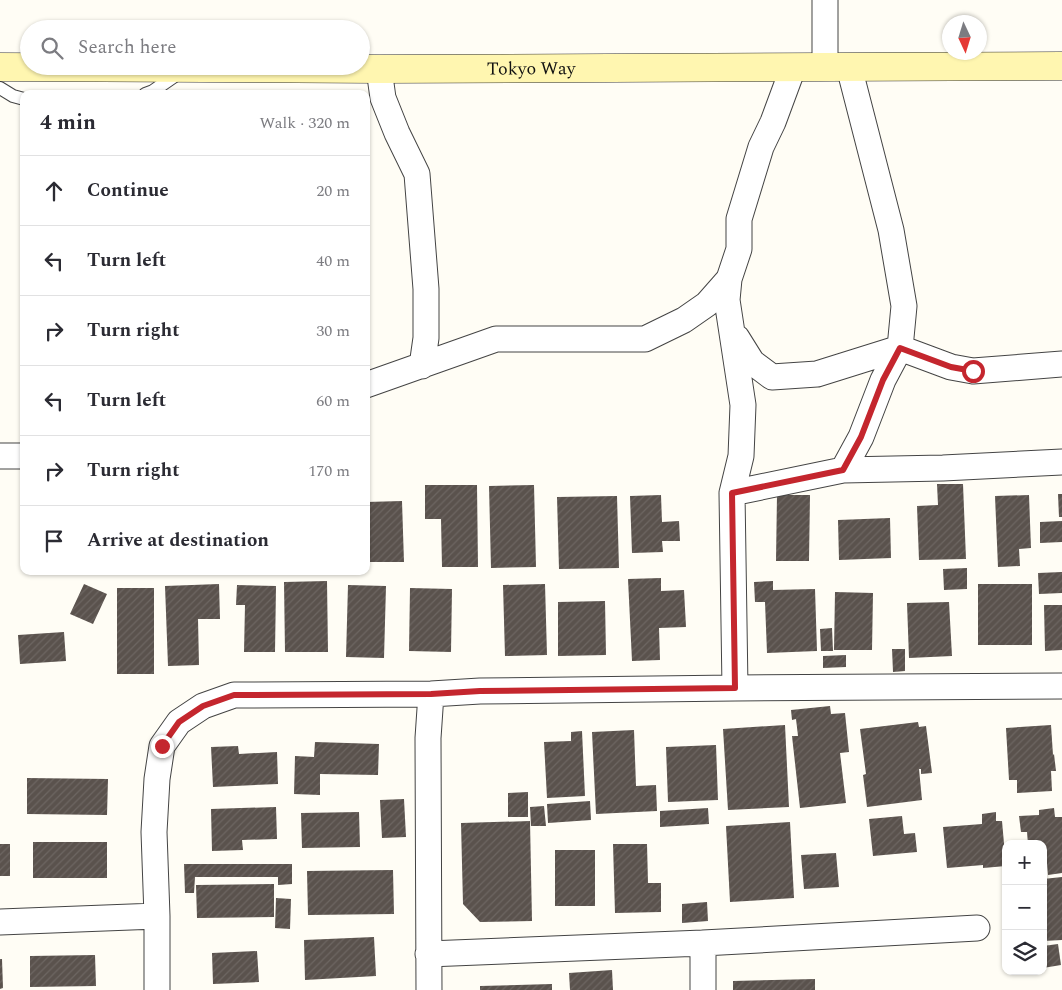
<!DOCTYPE html>
<meta charset="utf-8">
<style>
:root{--surface:#fff;--page:#f7f7f7;--text:#2b2b33;--muted:#7c7c81;--line:#e1e1e2}
body{margin:0;font-family:Spectral,serif;background:var(--page);color:var(--text)}
.controls{position:absolute;right:15px;bottom:15px;display:grid;overflow:hidden;border-radius:10px;box-shadow:0 1px 4px #0004}
.controls button{width:45px;height:45px;display:grid;place-items:center;padding:0;border:0;border-bottom:1px solid var(--line);background:var(--surface);color:var(--text);font:25px sans-serif}
.compass{position:absolute;left:942px;top:15px;width:45px;height:45px;border-radius:50%;background:var(--surface);box-shadow:0 1px 4px #0004;rotate:176deg}
.stop{position:absolute;width:15px;height:15px;margin:-11px;border:4px solid #c4262e;border-radius:50%;background:#fff}
.stop.end{background:#c4262e;border-color:#fff;box-shadow:0 1px 5px #0008}
.list{margin:0;padding:0;list-style:none}
h2{display:flex;justify-content:space-between;align-items:center;height:65px;margin:0;padding:0 20px;font-size:21px}
h2 small{font-size:16px;font-weight:400;color:var(--muted)}
.list li{display:grid;grid-template-columns:32px 1fr auto;gap:15px;align-items:center;box-sizing:border-box;height:70px;padding:0 20px;border-top:1px solid var(--line)}
.list b{display:block;font-size:19px;white-space:nowrap}
.list em{font-size:16px;font-style:normal;color:var(--muted)}
.icon{flex:none;width:28px;height:28px;fill:none;stroke:currentColor;stroke-width:2;stroke-linecap:round;stroke-linejoin:round}
.map{position:relative;flex:none;width:1062px;height:990px;overflow:hidden}
.search{position:absolute;background:var(--surface);box-shadow:0 1px 4px #0004;left:20px;top:20px;width:350px;height:55px;display:flex;align-items:center;gap:12px;box-sizing:border-box;padding:0 18px;border-radius:28px;color:var(--muted);font-size:19px}
.panel{position:absolute;background:var(--surface);box-shadow:0 1px 4px #0004;left:20px;top:90px;width:350px;height:485px;border-radius:10px}
.map>svg:first-child{display:block}
.building{fill:url(#building-hatch)}
.lines{fill:none;stroke-linecap:round;stroke-linejoin:round}
.service-casing{stroke:#444;stroke-width:14}
.minor-casing{stroke:#444;stroke-width:27}
.secondary-casing{stroke:#333;stroke-width:29}
.service{stroke:#fff;stroke-width:12}
.minor{stroke:#fff;stroke-width:25}
.secondary{stroke:#fff6b0;stroke-width:28}
.route{stroke:#c4262e;stroke-width:6}
.labels{text-anchor:middle;stroke-width:5;stroke-linejoin:round;paint-order:stroke}
.street-label{font-size:18px;fill:#111;stroke:#fff}
</style>
<div class="map">
<svg width="1062" height="990" viewBox="0 0 1062 990">
<defs>
<pattern id="building-hatch" width="6" height="6" patternUnits="userSpaceOnUse" patternTransform="scale(1.25)"><rect width="6" height="6" fill="#5a524d"/><path d="M-1 1l2-2M0 6l6-6M5 7l2-2" fill="none" stroke="#6d6662"/></pattern>
</defs>
<rect width="100%" height="100%" fill="#fffdf5"/>
<path class="building" d="M937 484H963L966 559 919 560 917 506 938 505Z
M425 485H477L478 567H442L441 519H425Z
M534 485 536 567 491 568 489 486Z
M1058 494H1062V517H1059Z
M661 495 662 522 679 521 680 541H662L663 552 632 553 630 496Z
M777 495H810L809 561H776Z
M1029 495 1031 548 1019 549 1020 566 998 567 995 496Z
M617 496 619 568 559 569 557 497Z
M402 501 404 562H366V502Z
M890 518 891 558 839 560 838 520Z
M1062 521V542L1040 543V522Z
M967 568V589L944 590 943 569Z
M31 571H72V575H31Z
M1062 572V593L1039 594 1038 573Z
M661 578V591L684 590 686 627 659 628 660 660 632 661 628 579Z
M327 581 328 652H285L284 582Z
M773 581V590L815 589 817 651 767 653 765 602H755L754 582Z
M84 584 107 594 93 624 70 614Z
M219 584 220 619H198L199 665 168 666 165 586Z
M545 584 547 655 505 656 503 585Z
M978 584H1032V645H978Z
M237 585 276 586 275 652H244L245 605H236Z
M348 585 386 586 384 658 346 657Z
M117 588H154V674H117Z
M410 588 452 589 451 652 409 651Z
M835 592 873 593 872 650H834Z
M605 601 606 655 558 656V602Z
M949 602 952 656 909 658 907 603Z
M1044 605H1062V650L1045 651Z
M832 628 833 651H821L820 629Z
M64 632 66 661 20 664 18 635Z
M892 649H905V671L893 672Z
M846 655V667L823 668V656Z
M830 706 831 714 845 713 849 752 840 753 846 803 800 808 792 736H798L796 719 792 720 791 710Z
M918 722 919 727 926 726 932 773 921 774V769H919L922 800 867 807 863 775 866 774 860 729Z
M785 725 789 807 728 810 723 729Z
M1051 725 1053 755 1054 754 1056 771H1051L1052 791 1017 793V780H1009L1006 728Z
M634 730 636 786 656 785 657 811 596 814 592 732Z
M582 731 585 796 547 798 544 742 571 741V732Z
M315 742 379 744 378 775 320 774V795L294 794 295 756 314 757Z
M716 745 718 800 668 802 666 747Z
M238 746 239 754 277 752 278 784 213 787 211 747Z
M27 778 108 779 107 815 27 814Z
M528 792V817H508V793Z
M404 799 406 837 382 838 380 800Z
M590 801 591 820 548 823 547 804Z
M544 806 546 826H531L530 807Z
M276 807 277 839 242 840 243 850 212 851 211 809Z
M708 808 709 824 660 827V811Z
M1054 808 1055 817H1062V873L1048 875 1046 852 1043 853V844H1028L1027 832H1021L1019 816 1039 815V810Z
M359 812 360 847 302 848 301 813Z
M996 812V821H1002L1006 866 983 868V865L947 868 943 827 982 824V814Z
M902 816 904 834 915 833 917 852 873 856 869 819Z
M530 821 532 921 480 922 463 904 461 823Z
M790 822 794 898 730 902 726 826Z
M33 842H107V878H33Z
M0 844H10V876H0Z
M613 844H647L648 883H661V912L615 913Z
M555 850H595V906H555Z
M836 853 839 887 804 889 801 855Z
M184 864H292V884L278 885V877H195L194 893H185Z
M393 870 394 914 308 915 307 871Z
M1062 877V940L1043 941V879Z
M274 884V917L197 918 196 885Z
M276 898 291 899 290 929 275 928Z
M707 902 708 921 682 923V904Z
M374 937 376 976 305 980 304 940Z
M1058 944 1061 965 1043 968V946Z
M257 951 259 982 213 984 212 953Z
M95 955 96 986 30 987V956Z
M0 959H2L3 988 0 989Z
M612 970 613 990H570L569 973Z
M815 979V990H733V981Z
M552 984V990H480V986Z"/>
<g class="lines">
<defs>
<path id="service" d="M0 88 13 96 24 99
M145 94 153 91 179 73"/>
<path id="minor" d="M825 0V67
M379 69 383 98 397 133 417 174 426 289V338L422 366
M737 338 752 362 772 377 817 374 900 348 951 367 973 371 1062 364
M366 385 496 339H645L684 320 707 304 729 279
M0 456H24
M843 470 861 437 883 380 900 348 904 306 891 230 849 67
M732 493 843 470 943 468 1062 462
M735 688 732 493 741 456 743 405 727 300 729 279 739 249V219L761 147 773 122 793 68
M0 922 157 916
M703 943 977 928
M428 954 703 943V990
M157 990V916L154 832 157 779 162 746 179 722 203 706 234 695 431 694 480 691 735 688 1062 686
M429 990 428 738 431 694"/>
<g id="secondary">
<path id="s1" d="M0 67 379 69 1062 66"/>
</g>
</defs>
<use href="#service" class="service-casing"/>
<use href="#minor" class="minor-casing"/>
<use href="#secondary" class="secondary-casing"/>
<use href="#service" class="service"/>
<use href="#minor" class="minor"/>
<use href="#secondary" class="secondary"/>
</g>
<g class="lines">
<path class="route" d="M162 746 179 722 203 706 234 695 431 694 480 691 735 688 732 493 843 470 861 437 883 380 900 348 951 367 973 371"/>
</g>
<g class="labels">
<g class="street-label">
<text dy="6" stroke="none"><textPath href="#s1" startOffset="531">Tokyo Way</textPath></text>
</g>
</g>
</svg>
<div class="controls">
<button>+</button>
<button>−</button>
<button><svg class="icon" aria-label="layers" viewBox="0 0 24 24"><path d="M12 4l9 5-9 5-9-5zM3 14l9 5 9-5"/></svg></button>
</div>
<svg class="compass" viewBox="-18 -18 36 36"><path d="M0-13l5 13h-10z" fill="#e53935"/><path d="M0 13l5-13h-10z" fill="#7c7c81"/></svg>
<div class="stop" style="left:973px;top:371px"></div>
<div class="stop end" style="left:162px;top:746px"></div>
<div class="search"><svg class="icon" aria-label="search" viewBox="0 0 24 24"><circle cx="10" cy="10" r="6"/><path d="M15 15l6 6"/></svg>Search here</div>
<section class="panel">
<h2>4 min<small>Walk · 320 m</small></h2>
<ul class="list">
<li><svg class="icon" aria-label="ahead" viewBox="0 0 24 24"><path d="M12 20V5M6 11l6-6 6 6"/></svg><div><b>Continue</b></div><em>20 m</em></li>
<li><svg class="icon" aria-label="left" viewBox="0 0 24 24"><path d="M17 20v-9H6M10 6l-5 5 5 5"/></svg><div><b>Turn left</b></div><em>40 m</em></li>
<li><svg class="icon" aria-label="right" viewBox="0 0 24 24"><path d="M7 20v-9h11M14 6l5 5-5 5"/></svg><div><b>Turn right</b></div><em>30 m</em></li>
<li><svg class="icon" aria-label="left" viewBox="0 0 24 24"><path d="M17 20v-9H6M10 6l-5 5 5 5"/></svg><div><b>Turn left</b></div><em>60 m</em></li>
<li><svg class="icon" aria-label="right" viewBox="0 0 24 24"><path d="M7 20v-9h11M14 6l5 5-5 5"/></svg><div><b>Turn right</b></div><em>170 m</em></li>
<li><svg class="icon" aria-label="arrive" viewBox="0 0 24 24"><path d="M6 21V4h12l-3 4 3 4H6"/></svg><div><b>Arrive at destination</b></div></li>
</ul>
</section>
</div>
